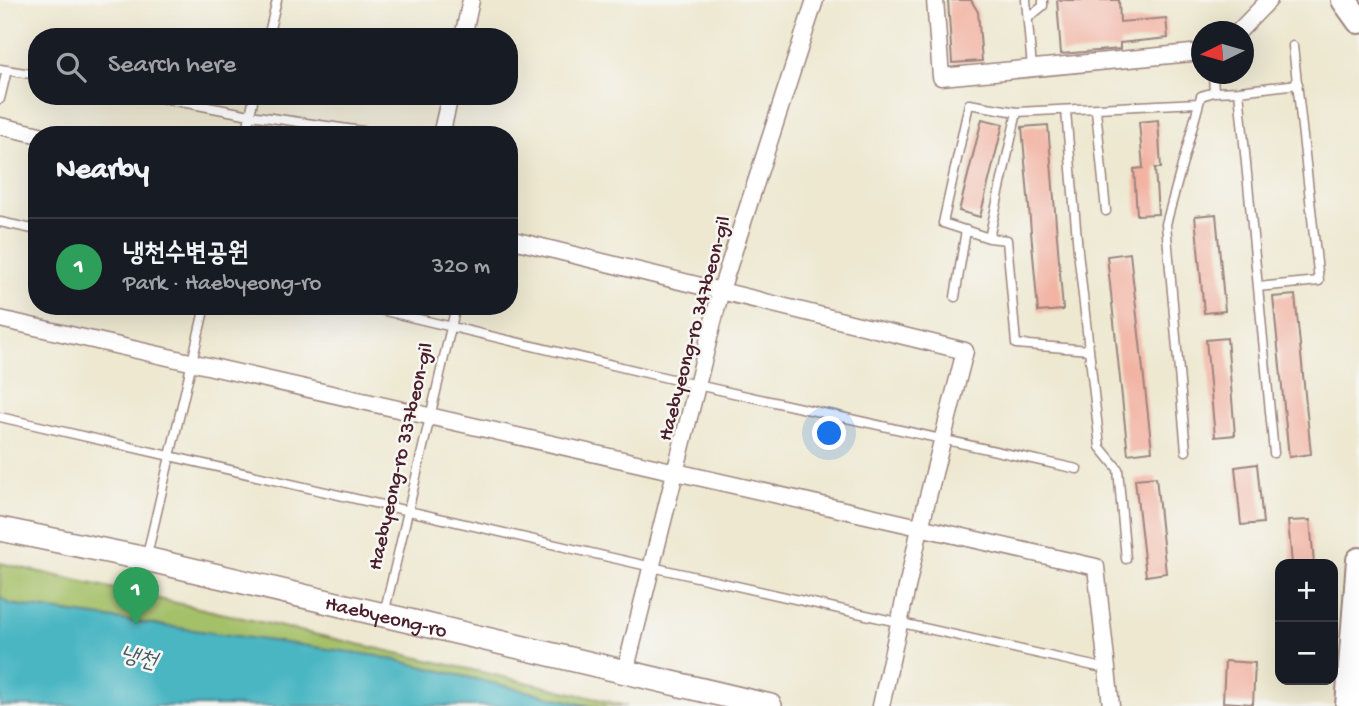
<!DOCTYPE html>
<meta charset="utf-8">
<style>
:root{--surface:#171b24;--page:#242831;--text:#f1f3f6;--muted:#9ea1a6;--line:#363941;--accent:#db2777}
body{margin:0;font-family:"Gochi Hand","Poor Story",sans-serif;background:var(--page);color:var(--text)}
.controls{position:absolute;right:21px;bottom:21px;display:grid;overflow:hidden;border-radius:14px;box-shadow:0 7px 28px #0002}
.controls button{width:63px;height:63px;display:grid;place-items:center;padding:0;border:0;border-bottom:2px solid var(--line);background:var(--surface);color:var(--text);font:35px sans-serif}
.compass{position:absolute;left:1191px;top:21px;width:63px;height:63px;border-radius:50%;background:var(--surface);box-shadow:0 7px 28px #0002;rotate:265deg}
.you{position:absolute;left:830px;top:434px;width:24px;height:24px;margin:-18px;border:5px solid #fff;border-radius:50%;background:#1a73e8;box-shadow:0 0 0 10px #1a73e833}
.badge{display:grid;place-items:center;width:46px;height:46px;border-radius:50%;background:var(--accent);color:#fff;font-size:23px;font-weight:700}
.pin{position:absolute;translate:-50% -58px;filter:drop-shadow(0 2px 4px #0008)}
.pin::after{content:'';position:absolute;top:37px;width:24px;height:21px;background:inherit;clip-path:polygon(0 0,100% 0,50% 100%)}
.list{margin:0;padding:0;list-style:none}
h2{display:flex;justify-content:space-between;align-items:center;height:91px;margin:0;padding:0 28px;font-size:30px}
h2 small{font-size:23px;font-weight:400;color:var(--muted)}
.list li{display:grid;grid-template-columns:46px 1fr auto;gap:21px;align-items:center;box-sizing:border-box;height:98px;padding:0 28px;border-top:2px solid var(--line)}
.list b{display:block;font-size:26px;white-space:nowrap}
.list p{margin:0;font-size:23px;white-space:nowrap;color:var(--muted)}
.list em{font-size:23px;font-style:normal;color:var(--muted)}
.icon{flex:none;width:38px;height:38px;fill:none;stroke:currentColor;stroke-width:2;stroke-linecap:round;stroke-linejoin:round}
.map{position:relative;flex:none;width:1359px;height:706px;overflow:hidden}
.search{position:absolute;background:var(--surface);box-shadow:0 7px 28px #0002;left:28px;top:28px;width:490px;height:77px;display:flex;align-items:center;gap:18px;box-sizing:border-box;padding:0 24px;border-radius:28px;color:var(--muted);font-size:26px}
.panel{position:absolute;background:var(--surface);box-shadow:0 7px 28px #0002;left:28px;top:126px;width:490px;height:189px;border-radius:28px}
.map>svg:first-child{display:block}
.green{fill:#a4c067;stroke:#777049;stroke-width:2}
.water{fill:#48b6c2;stroke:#496a76;stroke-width:2}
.building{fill:#f2b3a3}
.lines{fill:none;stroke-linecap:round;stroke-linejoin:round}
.lane-casing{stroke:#9c847e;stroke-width:11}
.street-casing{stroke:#9c847e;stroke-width:19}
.secondary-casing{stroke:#9c847e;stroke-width:26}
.primary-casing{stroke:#9c847e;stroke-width:28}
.lane{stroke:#fff;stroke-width:8}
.street{stroke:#fff;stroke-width:16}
.secondary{stroke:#fff;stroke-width:23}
.primary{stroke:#fff;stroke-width:24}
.labels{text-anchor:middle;stroke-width:5;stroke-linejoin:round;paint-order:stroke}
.street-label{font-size:21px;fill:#4a1f2b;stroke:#f6f6f2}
.water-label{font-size:23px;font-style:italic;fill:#495b67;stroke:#f6f6f2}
</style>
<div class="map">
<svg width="1359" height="706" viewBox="0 0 1359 706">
<rect width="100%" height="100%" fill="#f6f6f2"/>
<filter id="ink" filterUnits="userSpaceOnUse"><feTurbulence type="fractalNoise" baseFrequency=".0143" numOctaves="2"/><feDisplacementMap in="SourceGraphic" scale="14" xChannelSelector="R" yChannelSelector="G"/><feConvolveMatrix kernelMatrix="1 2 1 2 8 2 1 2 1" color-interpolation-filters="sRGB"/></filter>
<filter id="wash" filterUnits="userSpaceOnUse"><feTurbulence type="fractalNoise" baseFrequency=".00686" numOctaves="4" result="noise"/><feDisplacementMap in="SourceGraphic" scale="28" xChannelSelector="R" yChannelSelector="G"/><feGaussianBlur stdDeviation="1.57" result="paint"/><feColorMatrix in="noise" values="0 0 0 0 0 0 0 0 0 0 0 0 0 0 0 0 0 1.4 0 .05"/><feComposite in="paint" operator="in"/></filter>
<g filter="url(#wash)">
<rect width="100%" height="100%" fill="#eee8d0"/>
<path class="green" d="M0 563 543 686 627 706H0Z"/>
<path class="water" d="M0 597 10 604 378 656 590 706H0Z"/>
<g id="blocks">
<path class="building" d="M948 0H971L978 12 982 61 952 63Z
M1057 0H1119L1120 22 1166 18 1168 38 1120 43V49L1061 54Z
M982 119 1003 124 980 217 959 211Z
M1158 120 1161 168H1155L1158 214 1137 215 1134 169 1143 168 1139 122Z
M1048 125 1063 310 1038 312 1022 127Z
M1216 214 1225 311 1204 313 1195 216Z
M1130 253 1152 451 1128 454 1107 256Z
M1295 295 1311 454 1289 457 1273 297Z
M1227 338 1235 435 1215 437 1206 340Z
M1257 464 1263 523 1241 525 1235 467Z
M1156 477 1166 573 1146 576 1135 479Z
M1310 520 1314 564H1292L1288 521Z
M1225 661 1255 663 1253 704 1223 702Z"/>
</g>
</g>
<g filter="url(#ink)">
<use href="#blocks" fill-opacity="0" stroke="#9c847e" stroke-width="2"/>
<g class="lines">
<defs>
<path id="lane" d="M1026 0 1032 68
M1028 18 1043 6V0
M268 37 277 0
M0 69 37 75
M1213 74 1214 92
M1239 91 1298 84
M150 96 250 115 390 135
M0 99 7 70
M1096 110 1106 211
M1066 111 1078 251 1100 447 1118 469 1126 559
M1017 112 989 238 943 223 969 104 1017 112 1198 103
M246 135 254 96
M0 222 37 230
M989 238 1007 240 1016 344 1089 350
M1258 287 1319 281 1293 46
M955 297 966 230
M364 306 697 385 1077 469
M0 417 652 567 1107 669
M1186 451 1166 224 1201 96 1214 92 1239 91 1274 453
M147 555 205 306
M384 614 456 306"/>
<path id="street" d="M935 0 941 77 1202 52
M1238 32 1269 0
M463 37 471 0
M0 126 40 135
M441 135 450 96
M509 239 965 351 920 528 881 706
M0 319 1096 567 1111 706
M625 672 721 290 815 0"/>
<g id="secondary">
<path id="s1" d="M0 529 146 559 770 706"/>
</g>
<path id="primary" d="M1344 0 1359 21
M1348 706 1359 560"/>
</defs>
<use href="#lane" class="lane-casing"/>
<use href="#street" class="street-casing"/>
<use href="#secondary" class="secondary-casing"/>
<use href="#primary" class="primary-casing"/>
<use href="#lane" class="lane"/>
<use href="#street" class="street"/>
<use href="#secondary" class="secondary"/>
<use href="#primary" class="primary"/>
</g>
</g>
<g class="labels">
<g class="street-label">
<text transform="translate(693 328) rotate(-75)" y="7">Haebyeong-ro 347beon-gil</text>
<text transform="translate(399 456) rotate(-77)" y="7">Haebyeong-ro 337beon-gil</text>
<text dy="7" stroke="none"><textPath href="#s1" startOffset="396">Haebyeong-ro</textPath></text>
</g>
<g class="water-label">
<text transform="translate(139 656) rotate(14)" y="8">냉천</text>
</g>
</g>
</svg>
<div class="controls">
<button>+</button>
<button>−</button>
</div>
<svg class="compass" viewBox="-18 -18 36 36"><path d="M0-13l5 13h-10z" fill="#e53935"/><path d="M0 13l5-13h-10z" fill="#9ea1a6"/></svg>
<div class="you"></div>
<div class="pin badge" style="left:136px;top:625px;background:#2e9e5b">1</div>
<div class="search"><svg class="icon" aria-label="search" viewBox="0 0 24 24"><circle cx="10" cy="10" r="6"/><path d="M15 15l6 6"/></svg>Search here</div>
<section class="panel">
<h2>Nearby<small></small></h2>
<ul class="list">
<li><span class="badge" style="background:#2e9e5b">1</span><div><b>냉천수변공원</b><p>Park · Haebyeong-ro</p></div><em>320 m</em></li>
</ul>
</section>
</div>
